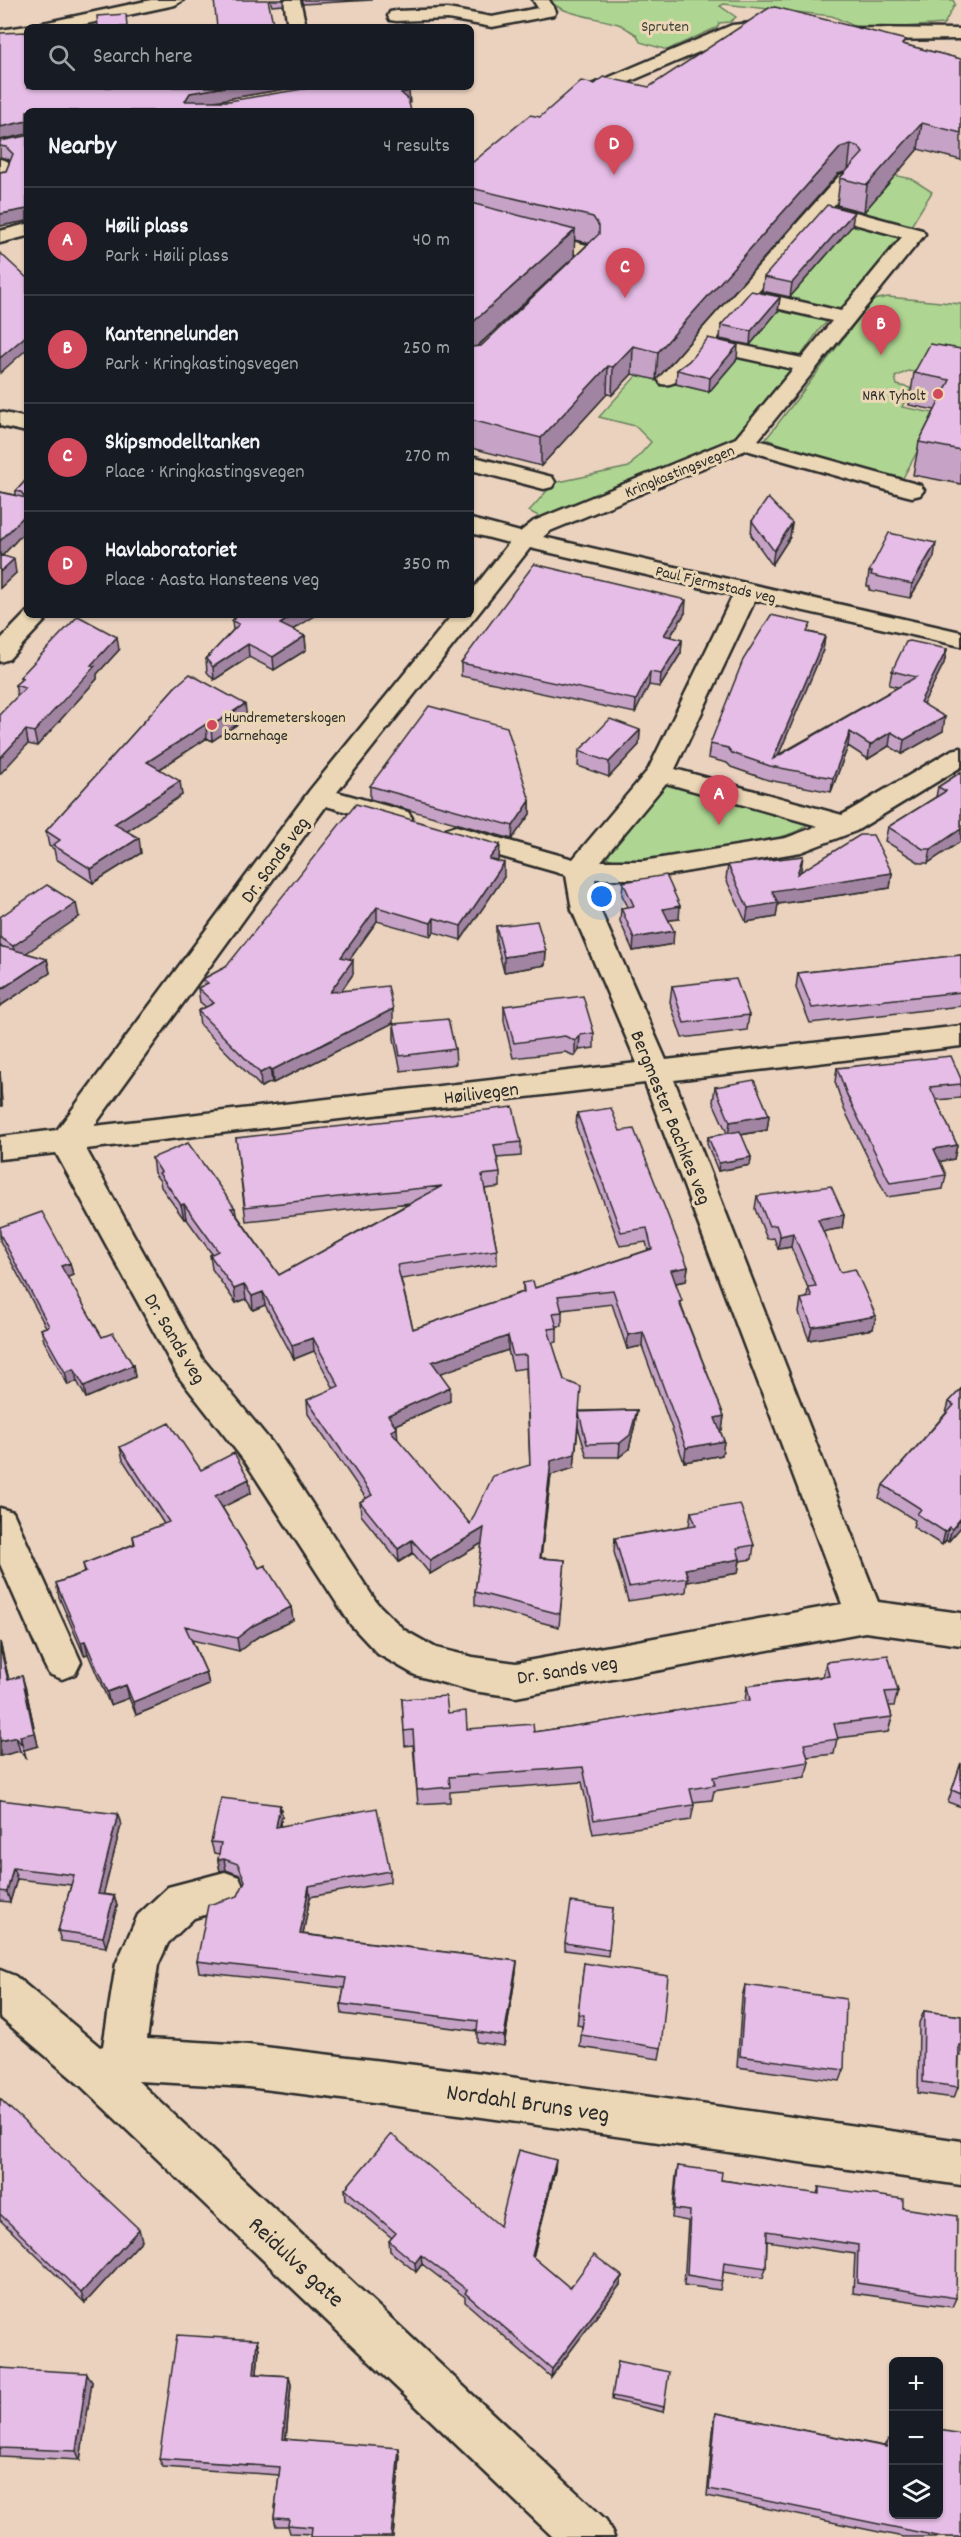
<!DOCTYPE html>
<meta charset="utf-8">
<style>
:root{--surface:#171b24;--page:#242831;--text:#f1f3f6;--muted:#9ea1a6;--line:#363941;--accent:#d1495b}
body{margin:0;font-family:Dekko,sans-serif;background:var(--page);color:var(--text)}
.controls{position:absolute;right:18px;bottom:18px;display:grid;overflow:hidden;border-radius:9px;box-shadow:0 2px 4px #0004}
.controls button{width:54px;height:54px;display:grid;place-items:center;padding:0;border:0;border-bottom:2px solid var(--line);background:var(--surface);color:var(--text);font:30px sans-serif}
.you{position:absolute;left:602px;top:897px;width:21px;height:21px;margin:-15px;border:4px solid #fff;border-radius:50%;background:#1a73e8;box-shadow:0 0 0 9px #1a73e833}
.badge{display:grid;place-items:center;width:39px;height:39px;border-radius:50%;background:var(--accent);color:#fff;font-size:20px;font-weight:700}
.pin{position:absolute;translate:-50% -50px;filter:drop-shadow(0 2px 3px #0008)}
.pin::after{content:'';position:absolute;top:32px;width:21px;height:18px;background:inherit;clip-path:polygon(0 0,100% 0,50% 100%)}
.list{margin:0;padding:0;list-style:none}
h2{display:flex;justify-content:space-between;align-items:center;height:78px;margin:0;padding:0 24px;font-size:26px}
h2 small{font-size:20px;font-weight:400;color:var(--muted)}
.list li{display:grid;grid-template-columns:39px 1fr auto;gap:18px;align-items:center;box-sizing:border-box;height:108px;padding:0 24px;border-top:2px solid var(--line)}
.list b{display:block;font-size:22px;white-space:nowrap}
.list p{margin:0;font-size:20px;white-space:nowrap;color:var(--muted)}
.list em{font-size:20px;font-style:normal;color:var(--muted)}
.icon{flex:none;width:33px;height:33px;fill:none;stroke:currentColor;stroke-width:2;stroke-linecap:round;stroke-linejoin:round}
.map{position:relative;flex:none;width:961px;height:2537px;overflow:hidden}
.search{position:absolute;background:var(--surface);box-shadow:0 2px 4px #0004;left:24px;top:24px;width:450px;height:66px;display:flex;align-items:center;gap:15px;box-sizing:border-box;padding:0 21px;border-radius:9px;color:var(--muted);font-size:22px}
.panel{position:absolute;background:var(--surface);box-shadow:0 2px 4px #0004;left:24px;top:108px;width:450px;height:510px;border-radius:9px}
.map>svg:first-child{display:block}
.green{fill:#aed692;stroke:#6c805e;stroke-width:1.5;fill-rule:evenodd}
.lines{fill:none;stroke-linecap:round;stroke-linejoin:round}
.minor-casing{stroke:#2b2b2b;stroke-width:5}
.minor{fill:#ebd7b5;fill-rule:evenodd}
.wall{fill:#c6a3c6;stroke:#2b2b2b;stroke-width:1.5;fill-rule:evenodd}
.shaded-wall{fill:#a184a1;stroke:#2b2b2b;stroke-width:1.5}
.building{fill:#e6bde6;stroke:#2b2b2b;stroke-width:1.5;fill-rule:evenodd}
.poi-dot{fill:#d1495b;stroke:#ebd7b5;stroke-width:2}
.labels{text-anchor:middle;stroke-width:6;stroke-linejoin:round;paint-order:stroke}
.far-park-label{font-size:16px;fill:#3f453a;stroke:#ebd7b5}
.far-poi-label{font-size:16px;fill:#2b2b2b;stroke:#ebd7b5;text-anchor:end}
.far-street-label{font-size:16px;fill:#2b2b2b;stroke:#ebd7b5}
.street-label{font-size:20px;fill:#2b2b2b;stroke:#ebd7b5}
.near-street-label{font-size:24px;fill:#2b2b2b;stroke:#ebd7b5}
</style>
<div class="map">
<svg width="961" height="2537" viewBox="0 0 961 2537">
<rect width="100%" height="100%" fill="#ead2bf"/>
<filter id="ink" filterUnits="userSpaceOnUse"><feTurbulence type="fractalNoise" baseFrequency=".0167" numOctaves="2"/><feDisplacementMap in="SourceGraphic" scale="12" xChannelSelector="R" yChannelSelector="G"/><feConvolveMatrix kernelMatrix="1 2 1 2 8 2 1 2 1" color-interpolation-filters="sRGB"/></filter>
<g filter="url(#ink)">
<path class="green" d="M550 0H953L955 4 944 24 863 30 832 16 724 4 720 6 736 17 730 22 719 23 718 27 667 50 640 42 637 35C632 32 626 28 621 25 604 18 559 15 550 0Z
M815 159 912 179 932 192 911 226 855 293 819 330 791 370 737 438 708 452 540 517 529 511 554 483 629 467 651 442 635 426 599 417 637 375 674 383 739 309 690 298ZM701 354 709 392 674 384V383Z
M888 297 961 304V380L908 371 895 377 897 385 911 388 902 407 943 415 917 452 903 478 829 461 766 439 873 300Z
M676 782 811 821C793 846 672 856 639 860L618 862 606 857 605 852 666 784Z"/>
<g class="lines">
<defs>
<path id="minor" d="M151 0H183L175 5 72 27H39L42 23 48 22Z
M284 0H300L306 27H288Z
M533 0H549L556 11 554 15 492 27 448 19 396 21 390 20 388 16 390 12 396 11 448 9 492 17 538 8Z
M780 20 786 21 789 25 786 29 741 34 582 102H570L567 98 570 94 732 25Z
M27 26 32 27H27V36L0 40V30Z
M843 28 961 29V39L871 40 837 37 834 33 837 29Z
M0 159 7 161 13 168 7 181 0 183Z
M847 173 854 175 857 179 833 206 922 230 925 234 758 440 920 485 924 490 920 495 912 497 904 495 746 450 550 531 543 537 961 632V646L755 600 675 769 842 815 952 750 961 748V767L856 831 801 852 643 879H595L600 910 666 1060 961 1026V1046L674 1080 878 1602 961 1613V1645L865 1632 516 1697 473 1691 415 1675 378 1654 351 1625 246 1463 178 1376 56 1153 0 1159V1137L57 1130 310 790 452 615H471V592L509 543 471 533V519L520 532 534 521 736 438 793 369 706 350C694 364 681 388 661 384L658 379 840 175ZM825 216 902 237 841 311 758 292ZM749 302 832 321 802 358 716 340ZM530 548 733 595 648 770 573 859 456 826 446 829 442 835 446 841 566 875 572 910 637 1063 94 1126 326 806 398 826 408 824 412 818 408 812 337 792ZM666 783 818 826 786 838 643 861H601ZM645 1083 842 1604 516 1663 473 1657 436 1648 404 1630 377 1603 272 1443 202 1358 86 1149Z
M471 216 591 246 596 254V260L569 287H555L552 283 576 259V254L471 228Z
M27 224V236L0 243V231Z
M0 412 27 418V432L0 426Z
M471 456 552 477 555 482 552 487 544 489 471 470Z
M27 612V615H50L9 659 0 662V640Z
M0 1508 13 1512 18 1523 81 1662 75 1674 62 1679 49 1674 43 1662 0 1564Z
M225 1872 239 1877 245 1891 239 1905 194 1918 168 1943 158 1965 147 2039 248 2045 482 2073 961 2141V2185L482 2117 248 2087 138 2081 606 2520 614 2537H553L81 2086 0 2017V1970L15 1976 100 2047 103 2046 116 1964 138 1915 168 1887Z"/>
</defs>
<use href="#minor" class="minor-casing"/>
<use href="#minor" class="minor"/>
</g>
<path class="wall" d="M270 0H284L283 5 272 6Z
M301 0H372L303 4Z
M906 45 961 59V160L918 149 864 212 837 205 840 178 846 171 838 174 656 380 632 374 612 395 607 394 541 466 471 448V162H473L540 117 595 84 649 87ZM574 240 589 243 481 346H478L574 257Z
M27 87H297L213 101 410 103 27 111V221L0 226V172L6 171 10 161 8 159 0 157V141L27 136V134L0 140Z
M852 226 790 297 762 291 764 277Z
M780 297 778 311 750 345 720 339 721 325Z
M961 349V484L913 475 919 442 935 410 909 405 914 373Z
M737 359 709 392 676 384 677 370 689 361Z
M27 479V529L2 556 16 573 0 588V492L16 495V491Z
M752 521 792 523 790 537 772 565 751 535Z
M934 557 910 598 869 590 870 587 867 586 869 572Z
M685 613 670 637 682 640 681 653 660 687 649 685 635 713 461 676V663Z
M237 615H316L292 630 305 636 306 650 274 670 249 657 214 680 207 672 206 659 233 630 232 621Z
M810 632 825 636 823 650 778 755 898 687 889 685 892 671 947 649 944 663 923 704 943 731 902 754 889 746 868 759 848 746 831 792 768 780 731 767 727 763 708 758 710 744Z
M119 650 97 674V679L37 746 28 744 15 685 21 680 20 677Z
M175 687 247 718 212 741 207 738 160 769 182 795 127 831 141 853 93 883 56 859 54 849 49 846 46 831Z
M640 730 639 745 609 777 578 766 579 751Z
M961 772V841L928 863H920L885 841 888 827 936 797 938 787Z
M370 786 530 801V814L512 839 370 799Z
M499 858 497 861 504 877 461 940 434 932 431 936 377 921 350 959 353 974 341 991 393 1023 273 1083 272 1082 261 1087 200 1025 198 1011 206 1007 200 1002 198 988 204 985 203 979 226 967Z
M728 865 801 871 892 873 890 888 778 904 776 917 746 922 726 879Z
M623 882 679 919 669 920 673 944 633 951 620 921 621 908 628 907 622 895Z
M0 917H79L26 953 47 959 50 973 0 1006Z
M496 926 546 951 545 965 504 972 496 941Z
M961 955V1006L810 1023 796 988 798 973Z
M672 986 749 1015 747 1030 682 1038 670 1002Z
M504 1006 594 1033V1048L579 1050 575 1056 565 1052 513 1058 504 1021Z
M394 1024 455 1049 456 1064 401 1071 394 1039Z
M837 1068 961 1079V1092L960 1098 936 1100 957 1145 954 1159 940 1161 946 1175 943 1189 887 1197 844 1109 835 1082Z
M0 1071 2 1106H0Z
M715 1087 769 1115 767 1130 741 1135 751 1157 750 1165 718 1171 707 1144 708 1137 727 1133 713 1102Z
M577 1113 620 1131 688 1267 686 1281 676 1283 682 1308 724 1416 722 1430H720L724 1441 722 1455 684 1462 642 1346 627 1349 612 1304 562 1310V1326H557V1342L552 1343 564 1380 580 1411 637 1410 635 1424 629 1449 619 1457H587L578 1427 574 1468 551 1475 541 1558 565 1560 559 1627 475 1605V1592L482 1543 430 1574 413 1553 399 1562 361 1515 360 1502 366 1498 308 1414 307 1400 334 1389 314 1351 294 1359 265 1305 253 1310 246 1299 236 1303 212 1269 210 1255 212 1254 186 1218 184 1219 161 1187 160 1181 154 1173 152 1158 235 1208 236 1214 279 1275 410 1203 246 1221 236 1138 521 1142V1156L497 1158 500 1173V1187L485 1189 497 1250V1264L401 1279 413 1329 523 1292V1283L535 1288 648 1250 646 1242 620 1246 576 1127ZM508 1350 513 1370 526 1368 530 1466 470 1524 397 1439 395 1425 450 1401 440 1373Z
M757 1196 844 1215 842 1228 823 1231 840 1272 873 1329 809 1340 799 1313 801 1299 807 1298 808 1288 791 1247 778 1249 774 1238 767 1239 755 1209Z
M0 1227 70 1263 73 1275 67 1277 102 1337 133 1365 135 1377 86 1398 77 1381 68 1385 44 1341 41 1329 46 1327 0 1241Z
M961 1389V1527L948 1542 946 1540 942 1545 913 1527 915 1520 879 1498 883 1485 946 1413 949 1402Z
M120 1447 201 1470 251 1493 222 1507 259 1568 291 1607 293 1620 256 1638 239 1651 192 1640 206 1672 209 1685 136 1715 129 1698 110 1705 88 1654 84 1655 59 1597 56 1583 85 1572 83 1564 134 1544 133 1536 164 1524 123 1460Z
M691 1512 754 1545 752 1559 740 1561 738 1573 687 1582 686 1592 628 1601 614 1552 615 1538 689 1526Z
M0 1642 9 1680 22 1676 26 1690 38 1746 24 1750 26 1759 20 1751 0 1756Z
M826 1662 898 1691 894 1706H889L892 1717 888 1732 837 1738 834 1754 807 1757 809 1762 805 1777 714 1791 712 1800 693 1802 694 1805 691 1820 593 1834 582 1782 450 1792V1802L418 1804 413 1745 405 1746 402 1699 448 1713 467 1729 534 1732 745 1701 747 1686 823 1676Z
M961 1763V1807L948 1802Z
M0 1800 121 1825 103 1894 114 1896 117 1906 106 1947 61 1941 58 1931 71 1885 17 1879 10 1902 0 1901Z
M280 1805 282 1816 280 1826 390 1871V1882L310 1897 303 1934 517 1961 516 1972 504 2046 477 2042V2031L342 2014 341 2004 344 1988 199 1972 197 1961 238 1896 244 1884 240 1875 226 1870 220 1871 218 1860 219 1854 214 1853 211 1842Z
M613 1908 608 1956 565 1950V1943Z
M584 1963 661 2048 659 2059 580 2047 582 2026 577 2025Z
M745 1985 844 2070 840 2081 737 2067 742 1997Z
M924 2011 961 2016V2056H959L958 2087 954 2098 918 2093 919 2023Z
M0 2099 142 2240 85 2303 0 2220Z
M678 2166 721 2180 817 2194 819 2187 903 2208 956 2298 952 2307 853 2293 855 2254 767 2241 766 2268 763 2278 723 2272 722 2281 720 2290 684 2285 688 2221 672 2218 676 2176Z
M555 2170 533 2257 570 2288 622 2276 620 2285 551 2377 465 2302V2297L422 2264 416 2272 390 2251 389 2241 392 2238 346 2199 345 2189 500 2226Z
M257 2340 259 2349 257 2374 289 2376 291 2385 286 2439 400 2456 393 2537H311L312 2534 290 2533 288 2526H276L274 2518 279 2475 163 2467 159 2459Z
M618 2361 664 2407 663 2412 612 2400Z
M0 2368 92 2382 80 2460 0 2456Z
M716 2413 884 2446 888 2440 961 2537H903L707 2496 714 2421Z"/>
<path class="shaded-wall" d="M225 87H297L191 105 185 101 190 93Z
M409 91 410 103 401 105V93Z
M27 121V134L0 140V127Z
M922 123 918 149 864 212 867 185Z
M851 144 848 171 838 174 656 380 658 352 841 147Z
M27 209V221L0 226V214Z
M854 212 852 226 790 297 792 283Z
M575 230 574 257 471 352V324Z
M780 297 778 311 750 345 751 331Z
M27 335V349L0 373V358Z
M738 345 737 359 709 392 710 378Z
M633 346 632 374 612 395 613 367Z
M608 366 607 394 541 466V438Z
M27 513V529L0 558V541Z
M792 523 790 537 772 565 774 551Z
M936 543 934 557 910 598 912 584Z
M14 559 16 573 0 588V572Z
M686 600 685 613 663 648 664 635Z
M294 615H316L281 637 280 624Z
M305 636 306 650 274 670 273 657Z
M825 636 823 650 774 766 773 759Z
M117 637 119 650 97 674V679L37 746 34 732 91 665Z
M682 640 681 653 660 687 661 674Z
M248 644 249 657 214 680 213 667Z
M947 649 944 663 917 716 920 702Z
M650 672 649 685 635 713 636 700Z
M245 704 247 718 212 741 211 726Z
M945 717 943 731 902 754 904 740Z
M206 724 207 738 149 776 147 762Z
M26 730 28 744 0 774V758Z
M640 730 639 745 609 777V762Z
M850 732 848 746 831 792 833 778Z
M891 732 889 746 868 759 870 745Z
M180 781 182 795 117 838 114 824Z
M530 801V814L512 839 513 826Z
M961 829V841L928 863 931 849Z
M139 838 141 853 93 883 91 869Z
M500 845 499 858 489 873V859Z
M803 856 801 870 795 887 892 873 890 888 778 904 776 917 746 922 748 908 797 874Z
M504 863V877L461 940V926Z
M76 903 79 917 16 960 13 946Z
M680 906 679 919 662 921 663 909Z
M377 907V921L342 970 341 957Z
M434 918V932L431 936V923Z
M674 931 673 944 633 951 634 938Z
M546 951 545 965 504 972V957Z
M47 959 50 973 0 1006V990Z
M353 960V974L331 1006 330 992Z
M393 1009V1023L273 1083 272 1070Z
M580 1035 579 1050 575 1056V1041Z
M270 1068 272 1082 261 1087 260 1073Z
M0 1071 2 1106 0 1096Z
M769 1115 767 1130 728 1137 730 1122Z
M957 1145 954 1159 931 1163 934 1149Z
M751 1157 750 1165 718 1171 719 1163Z
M184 1204 186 1218 184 1219 181 1205Z
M844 1215 842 1228 816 1233 818 1219Z
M793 1233 791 1247 778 1249 780 1236Z
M70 1263 73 1275 64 1279 61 1266Z
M688 1267 686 1281 669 1284 671 1270Z
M244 1285 246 1299 236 1303 234 1289Z
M263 1292 265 1305 253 1310 252 1296Z
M876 1316 873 1329 809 1340 812 1327Z
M643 1332 642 1346 627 1349 628 1335Z
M508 1336V1350L433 1376 432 1362Z
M313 1338 314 1351 294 1359 292 1345Z
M133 1365 135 1377 86 1398 84 1386Z
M74 1369 77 1381 68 1385 65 1372Z
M450 1387V1401L388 1428V1415Z
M637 1410 635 1424 629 1449 619 1457 620 1443Z
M579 1413 574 1468 551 1475 539 1571 540 1558 551 1461Z
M724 1416 722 1430 713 1432 715 1418Z
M397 1428 398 1442 391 1431Z
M724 1441 722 1455 684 1462 686 1448Z
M249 1479 251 1493 217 1510 215 1496Z
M961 1518V1527L948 1542 952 1529Z
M949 1527 946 1540 942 1545 945 1532Z
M484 1528V1542L430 1574V1560Z
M412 1540 413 1553 399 1562 398 1549Z
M740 1559 738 1573 687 1582 688 1578 685 1569Z
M291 1607 293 1620 256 1638 239 1651 237 1638 254 1625Z
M85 1641 88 1654 84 1655 81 1642Z
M0 1642 12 1694 8 1680 0 1647Z
M206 1672 209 1685 136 1715 133 1702Z
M22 1676 26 1690 38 1746 24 1750 26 1759 20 1736Z
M126 1685 129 1698 110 1705 107 1692Z
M16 1737 20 1751 0 1756V1741Z
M280 1805 282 1816 277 1838 276 1827Z
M118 1814 121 1825 101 1904 98 1894Z
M224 1859 226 1870 220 1871 218 1860Z
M13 1868 17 1879 10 1902 7 1892Z
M309 1886 310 1897 301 1945 300 1934Z
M114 1896 117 1906 106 1947 103 1937Z
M517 1961 516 1972 504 2046V2036Z
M556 2160 555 2170 531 2265 532 2256Z
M139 2229 142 2240 85 2303 81 2293Z
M421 2255 422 2264 416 2272 415 2263Z
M622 2276 620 2285 551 2377 552 2369Z
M257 2340 259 2349 256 2383 254 2374Z
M87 2373 92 2382 80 2460 76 2451Z
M289 2376 291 2385 285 2447 283 2439Z
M399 2448 400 2456 393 2537H391Z"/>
<path class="building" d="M214 0H268L274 27H217Z
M775 7 906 40 902 44 961 59V133L922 123 867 185 840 178 863 153 859 147 851 144 841 147 658 352 633 346 613 367 608 366 541 438 471 420V347L481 346 599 234V226L593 217 471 188V162H473L530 115 540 117 581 81 595 84 603 77 649 87 769 8Z
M126 14 127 27H98L97 16Z
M26 32 27 87H225L190 93 185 101H229L315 87H405L409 91 401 93 408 99 411 111H27V209L0 214V172L6 171 13 154 6 147 0 146V141L27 136V121L0 127V33Z
M471 203 575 230 471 324Z
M827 205 854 212 792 283 764 277Z
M0 253 27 278V335L0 358Z
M751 291 780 297 751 331 721 325Z
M708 338 738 345 710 378 677 370 689 361Z
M930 344 961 349V450L919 442 950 380 914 373Z
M27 479V513L0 541V492L26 498 21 492 16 491Z
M768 498 792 523 774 551 752 521Z
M889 533 936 543 912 584 871 575 872 572H869Z
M0 555 14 559 0 572Z
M534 564 686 600 664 635 682 640 661 674 650 672 636 700 461 663Z
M237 615H294L280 624 305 636 273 657 248 644 213 667 206 659 239 624 232 621Z
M771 615 811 624 807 632 825 636 773 759 916 677 892 671 906 642 910 641 947 649 920 702 945 717 904 740 891 732 870 745 850 732 833 778 770 766 732 753 728 748 710 744 743 660Z
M78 616 117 637 91 665 95 666 34 732 26 730 0 758V714L25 688 15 685 23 678 20 677Z
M190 674 245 704 211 726 206 724 147 762 180 781 114 824 139 838 91 869 53 845 60 840 46 831 175 687Z
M429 706 507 727 530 801 513 826 370 786Z
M610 719 640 730 609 762 579 751Z
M961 772V829L931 849H923L888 827 946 791 938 787Z
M356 804 500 845 489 859 504 863 461 926 434 918 431 923 377 907 341 957 353 960 330 992 388 986 393 1009 272 1070 270 1068 260 1073 198 1011 214 1003 198 988 208 983 203 979 226 967Z
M860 835H873L892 873 772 891 778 903 748 908 728 865 803 856 797 874Z
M666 875 680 906 663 909 674 931 634 938 621 908 634 906 623 882Z
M47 885 76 903 13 946 0 937V917Z
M537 921 546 951 504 957 496 926Z
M0 946 47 959 0 990Z
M961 955V992L812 1008 798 973Z
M736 979 749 1015 684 1023 672 986Z
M583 996 594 1033 580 1035 575 1041 565 1036 514 1043 504 1006Z
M448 1019 455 1049 400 1056 394 1024Z
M951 1056 961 1079V1084L930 1087 957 1145 934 1149 946 1175 890 1183 847 1095 837 1068Z
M754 1080 769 1115 730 1122 715 1087Z
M513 1107 521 1142 494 1145 500 1173 482 1175 497 1250 397 1265 413 1329 524 1292 523 1283 533 1281 535 1288 652 1249 647 1228 621 1232 577 1113 611 1108 620 1131 634 1129 688 1267 671 1270 682 1301 679 1302 724 1416 715 1418 724 1441 686 1448 643 1332 628 1335 613 1290 558 1296 562 1312 553 1313 557 1328 548 1329 564 1380 581 1387 579 1412 637 1410 630 1435 620 1443 587 1444 579 1413 575 1454 551 1461 540 1558 565 1560 560 1614 475 1592 484 1528 430 1560 412 1540 398 1549 360 1502 372 1495 307 1400 339 1386 313 1338 292 1345 263 1292 252 1296 244 1285 234 1289 210 1255 218 1251 184 1204 181 1205 159 1173 161 1172 152 1158 188 1143 235 1208H231L279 1275 442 1186 245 1207 236 1138ZM508 1336 513 1356 526 1355 530 1465 493 1476 470 1524 391 1431 397 1428 388 1415 450 1387 432 1362Z
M740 1131 751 1157 719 1163 708 1137Z
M831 1186 844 1215 818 1219 840 1272 855 1269 876 1316 812 1327 801 1299 812 1297 808 1287 816 1286 793 1233 780 1236 776 1225 769 1226 757 1196Z
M42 1212 70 1263 61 1266 102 1337 113 1333 133 1365 84 1386 74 1369 65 1372 41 1329 49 1326 0 1234V1227Z
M961 1389V1518L952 1529 949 1527 945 1532 917 1514 921 1509 883 1485 954 1405 949 1402Z
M169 1423 201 1470 234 1453 249 1479 215 1496 259 1568 265 1565 291 1607 254 1625 237 1638 185 1626 206 1672 133 1702 126 1685 107 1692 85 1641 81 1642 56 1583 86 1572 83 1564 135 1544 133 1536 169 1522 120 1447Z
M740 1504 754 1545 737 1548 740 1559 685 1569 688 1578 629 1587 615 1538 696 1525 691 1512Z
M0 1647 8 1680 22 1676 34 1733 20 1736 22 1745 16 1737 0 1741Z
M888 1655 898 1691 885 1692 892 1717 834 1724 838 1739 804 1744 809 1762 713 1777 715 1785 690 1789 694 1805 594 1820 583 1767 449 1777 450 1787 417 1790 413 1730 404 1731 402 1699 446 1696 448 1713 466 1711 467 1729 533 1724 534 1732 750 1700 747 1686 829 1676 826 1662Z
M961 1763V1794L952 1790Z
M221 1798 280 1805 276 1827 377 1808 390 1871 309 1886 300 1934 517 1961 504 2036 477 2032 478 2021 341 2004 346 1978 197 1961 208 1905 238 1896 245 1881 238 1864 224 1859 218 1860 221 1843 211 1842Z
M0 1800 118 1814 98 1894 114 1896 103 1937 58 1931 74 1875 13 1868 7 1892 0 1891Z
M571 1902 613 1908 609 1950 565 1943Z
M584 1963 668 1976 661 2048 581 2035 584 2015 578 2014Z
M745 1985 846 1999 844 2070 740 2056Z
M924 2011 961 2016V2045H959L958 2087 923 2082Z
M0 2099 139 2229 81 2293 0 2214Z
M391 2134 500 2226 519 2150 556 2160 532 2256 570 2288 594 2255 622 2276 552 2369 465 2293 467 2290 421 2255 415 2263 389 2241 396 2233 345 2189Z
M678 2166 722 2172 721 2180 819 2194V2187L903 2199V2208L957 2216 956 2298 857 2283 858 2245 767 2231 766 2268 724 2262 722 2281 687 2275 690 2211 674 2209Z
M177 2335 257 2340 254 2374 289 2376 283 2439 399 2448 391 2537H311L312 2527 288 2525 289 2519 274 2518 280 2467 159 2459Z
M618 2361 669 2372 664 2407 612 2396Z
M0 2368 87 2373 76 2451 0 2448Z
M716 2413 887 2447 888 2440 894 2441V2514H939V2430L961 2434V2537H942L709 2489Z"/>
</g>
<g class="poi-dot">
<circle cx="938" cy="394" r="6"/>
<circle cx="212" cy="725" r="6"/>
</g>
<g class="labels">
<g class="far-park-label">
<text x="665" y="31">Spruten</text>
</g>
<g class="far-poi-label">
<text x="926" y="400">NRK Tyholt</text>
<text x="224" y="722" text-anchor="start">Hundremeterskogen<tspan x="224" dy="18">barnehage</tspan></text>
</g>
<g class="far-street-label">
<text transform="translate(679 470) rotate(-22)" y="6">Kringkastingsvegen</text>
<text transform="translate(716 583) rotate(13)" y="6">Paul Fjermstads veg</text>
</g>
<g class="street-label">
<text transform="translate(274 859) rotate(-54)" y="7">Dr. Sands veg</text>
<text transform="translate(481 1092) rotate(-7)" y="7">Høilivegen</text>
<text transform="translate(672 1117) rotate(68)" y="7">Bergmester Bachkes veg</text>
<text transform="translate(176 1338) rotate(59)" y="7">Dr. Sands veg</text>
<text transform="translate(567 1669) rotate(-9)" y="7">Dr. Sands veg</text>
</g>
<g class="near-street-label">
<text transform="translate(528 2102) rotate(8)" y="8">Nordahl Bruns veg</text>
<text transform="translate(297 2261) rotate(43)" y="8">Reidulvs gate</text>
</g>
</g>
</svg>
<div class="controls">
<button>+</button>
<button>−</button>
<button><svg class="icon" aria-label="layers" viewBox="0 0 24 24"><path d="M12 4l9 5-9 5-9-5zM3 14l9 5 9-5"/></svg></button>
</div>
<div class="you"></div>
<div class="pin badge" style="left:719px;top:825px">A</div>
<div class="pin badge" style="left:881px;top:355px">B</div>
<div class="pin badge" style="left:625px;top:298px">C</div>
<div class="pin badge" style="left:614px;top:175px">D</div>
<div class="search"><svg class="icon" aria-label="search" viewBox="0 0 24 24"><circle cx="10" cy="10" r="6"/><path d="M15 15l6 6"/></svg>Search here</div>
<section class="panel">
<h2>Nearby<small>4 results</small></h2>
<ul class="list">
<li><span class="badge">A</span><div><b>Høili plass</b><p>Park · Høili plass</p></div><em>40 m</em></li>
<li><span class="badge">B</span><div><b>Kantennelunden</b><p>Park · Kringkastingsvegen</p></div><em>250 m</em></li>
<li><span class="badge">C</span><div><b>Skipsmodelltanken</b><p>Place · Kringkastingsvegen</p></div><em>270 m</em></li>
<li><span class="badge">D</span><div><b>Havlaboratoriet</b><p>Place · Aasta Hansteens veg</p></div><em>350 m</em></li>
</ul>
</section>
</div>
